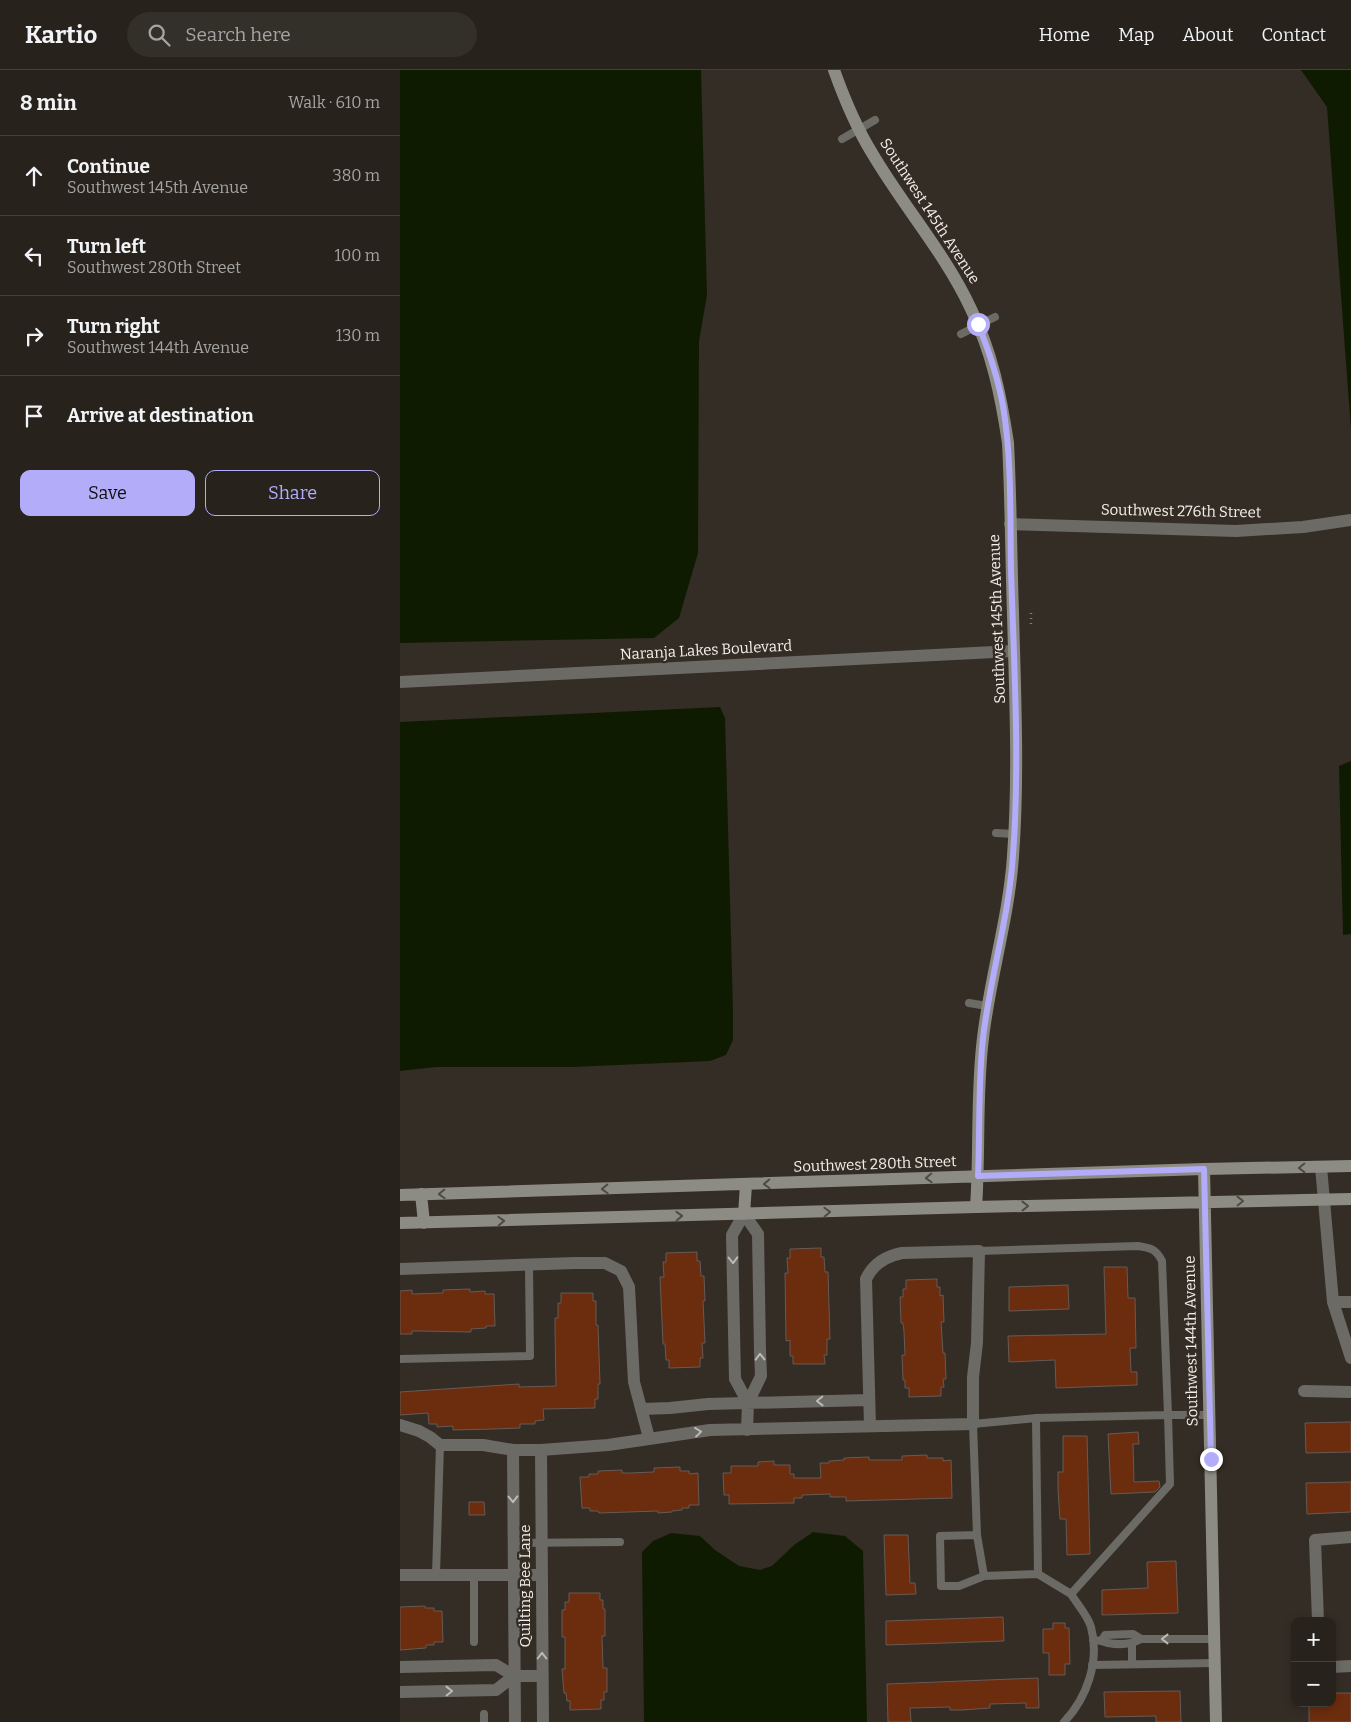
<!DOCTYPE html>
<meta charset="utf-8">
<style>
:root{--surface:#27221c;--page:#332f29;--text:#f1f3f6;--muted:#a4a4a3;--line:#433f3b;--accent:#b3acf9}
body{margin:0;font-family:Bitter,serif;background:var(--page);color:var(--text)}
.controls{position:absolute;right:15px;bottom:15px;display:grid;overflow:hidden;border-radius:10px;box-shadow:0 2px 8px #0003}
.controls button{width:45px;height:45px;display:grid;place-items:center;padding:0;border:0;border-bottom:1px solid var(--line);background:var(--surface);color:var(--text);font:25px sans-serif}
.stop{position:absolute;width:15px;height:15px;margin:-11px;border:4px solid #b3acf9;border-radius:50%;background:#fff}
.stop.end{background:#b3acf9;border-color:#fff;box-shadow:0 1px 5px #0008}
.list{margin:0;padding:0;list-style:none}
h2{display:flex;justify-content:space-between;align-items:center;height:65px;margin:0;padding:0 20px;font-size:21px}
h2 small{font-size:16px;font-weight:400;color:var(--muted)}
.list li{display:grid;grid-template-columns:32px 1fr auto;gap:15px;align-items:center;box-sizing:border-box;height:80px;padding:0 20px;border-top:1px solid var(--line)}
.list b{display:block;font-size:19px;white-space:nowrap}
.list p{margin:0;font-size:16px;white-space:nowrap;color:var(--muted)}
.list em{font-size:16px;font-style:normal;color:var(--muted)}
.actions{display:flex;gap:10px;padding:15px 20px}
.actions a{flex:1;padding:11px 0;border:1px solid var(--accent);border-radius:10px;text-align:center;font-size:18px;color:var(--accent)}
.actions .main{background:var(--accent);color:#111}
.icon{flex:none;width:28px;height:28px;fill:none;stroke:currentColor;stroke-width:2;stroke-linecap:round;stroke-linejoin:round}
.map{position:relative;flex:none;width:951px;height:1652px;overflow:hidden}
header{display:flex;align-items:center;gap:30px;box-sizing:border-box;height:70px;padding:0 25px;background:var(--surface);border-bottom:1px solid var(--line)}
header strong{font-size:24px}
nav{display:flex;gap:28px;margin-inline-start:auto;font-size:18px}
.search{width:350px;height:45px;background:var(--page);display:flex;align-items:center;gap:12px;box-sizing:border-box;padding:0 18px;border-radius:28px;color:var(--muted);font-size:19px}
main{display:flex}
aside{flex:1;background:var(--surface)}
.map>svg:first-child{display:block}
.water{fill:#0f1b01}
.building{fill:#6c2c0e;stroke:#665a56}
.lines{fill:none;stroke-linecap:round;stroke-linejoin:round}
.path{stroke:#847e77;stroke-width:2.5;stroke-dasharray:1 4;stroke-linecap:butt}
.lane{stroke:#6b6a65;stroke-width:8}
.street{stroke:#6b6a65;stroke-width:12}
.secondary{stroke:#8d8c84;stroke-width:12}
.oneway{stroke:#4f4a42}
.oneway2{stroke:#bdbab5}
.route{stroke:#b3acf9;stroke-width:6}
.labels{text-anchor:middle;stroke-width:5;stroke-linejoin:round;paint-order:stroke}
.street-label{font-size:15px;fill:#f4efea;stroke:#342d25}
</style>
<header>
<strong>Kartio</strong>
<div class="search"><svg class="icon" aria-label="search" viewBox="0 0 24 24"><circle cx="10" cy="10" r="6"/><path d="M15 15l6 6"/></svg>Search here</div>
<nav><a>Home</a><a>Map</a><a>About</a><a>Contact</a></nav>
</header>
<main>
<aside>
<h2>8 min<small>Walk · 610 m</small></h2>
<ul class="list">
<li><svg class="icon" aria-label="ahead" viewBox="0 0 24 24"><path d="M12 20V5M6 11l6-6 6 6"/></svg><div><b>Continue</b><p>Southwest 145th Avenue</p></div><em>380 m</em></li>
<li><svg class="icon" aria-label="left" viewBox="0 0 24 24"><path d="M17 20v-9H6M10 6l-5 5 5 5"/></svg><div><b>Turn left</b><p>Southwest 280th Street</p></div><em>100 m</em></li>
<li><svg class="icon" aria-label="right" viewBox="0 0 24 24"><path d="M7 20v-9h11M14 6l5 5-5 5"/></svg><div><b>Turn right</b><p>Southwest 144th Avenue</p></div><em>130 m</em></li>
<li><svg class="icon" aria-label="arrive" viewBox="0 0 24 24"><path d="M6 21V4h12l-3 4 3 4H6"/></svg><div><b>Arrive at destination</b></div></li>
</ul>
<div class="actions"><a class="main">Save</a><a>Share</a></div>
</aside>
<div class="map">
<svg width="951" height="1652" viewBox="0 0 951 1652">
<rect width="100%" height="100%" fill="#342d25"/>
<path class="water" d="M0 0H301L307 225 299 271 298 483 279 548 254 568 0 573Z
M901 0H951V360L927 37Z
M320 637 325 648 333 939V970L326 985 310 991 173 997H36L0 1001V652Z
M951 691V864L943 865 939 696Z
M413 1462 445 1466 463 1481 467 1652H244L242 1482 253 1471 271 1463 300 1466 315 1480 339 1496 360 1500 372 1496 394 1475Z"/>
<path class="building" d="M421 1178V1187H424L425 1202H428L430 1269H427V1285H424L425 1294H393V1286H390V1270L386 1271 385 1203H388L387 1188H390V1179Z
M297 1182V1191H300L301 1206H304L305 1231H303L305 1273H302L303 1288H300V1297L269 1298V1290H266L265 1274H263L260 1207H264L263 1192H266V1183Z
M704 1197H727L728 1228H735L736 1278H730L731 1302H737V1315L656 1318 655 1290 609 1292 608 1266 706 1264Z
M537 1209V1217H540V1226L543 1225 544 1252H541L543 1283H545L546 1309H543L544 1317H541V1326L509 1327V1318H505V1310H503L502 1285H505L504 1261 503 1253H501L500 1227H503V1219H506V1210Z
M668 1215 669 1239 609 1241V1217Z
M70 1219V1222L85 1221V1224H94L95 1256H86V1258L71 1259V1262L20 1261H12V1264H0V1221L12 1220V1224L43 1223V1220Z
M161 1223H193V1231H196V1255H198L200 1314H198V1329H195V1338L143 1339 144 1350 135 1351V1354H120V1358L93 1359 53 1360V1356L37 1357V1354H29L28 1343 0 1345V1322L119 1314V1317L156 1316 155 1257V1248H158V1233H161Z
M951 1352V1382L906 1383 905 1353Z
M738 1362 739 1374H733L734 1412 759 1411 760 1417 755 1422 711 1424 708 1364Z
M663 1366H687L690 1484 667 1485 666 1449H660L658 1420V1402H663Z
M527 1385V1388H543V1391L551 1390 552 1428 446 1431V1427H430V1424L402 1425V1428H394V1433L329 1434V1425H324L323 1403H331V1396H358V1392L374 1391V1395H390V1404H394V1408H421L420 1393H429V1391L444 1390V1388L469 1387V1390H502V1386Z
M280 1397V1401H289V1404L298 1403 299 1435H289V1438H282V1440L272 1441V1442L258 1443V1441L199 1443 198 1441H190V1438H182L180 1407H189V1404H198V1401L222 1400V1403H230L254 1402V1398Z
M951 1412V1442L907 1444 906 1413Z
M69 1432H84L85 1445H69Z
M484 1465H508L510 1513H515L516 1524 486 1525Z
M776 1491 778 1543 702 1545V1520L748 1518 747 1492Z
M169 1523H200V1530H203V1539H205V1566H202L203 1598H207V1622H204V1630H201V1639L170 1640V1631H167L166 1623H164L162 1599H165V1567H162V1540H165V1532H169Z
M25 1536V1538H34V1541H42L43 1572H34V1575H26V1578L0 1580V1537Z
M603 1547 604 1571 486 1575V1551Z
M653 1553H665V1558H669L670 1594H665V1605H649V1583H643V1559H653Z
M638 1608 639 1638H626V1633L590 1634V1638L562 1640H550V1637L510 1638 511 1652H488L487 1614Z
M780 1621 781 1652H756V1646L705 1647 704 1622Z
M932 1623H951V1652H909V1633H932Z"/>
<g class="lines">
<path class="path" d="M631 543V557"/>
<path class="lane" d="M442 69 475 50
M561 264 595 247
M596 763 614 764
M569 933 587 936
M579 1181 738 1176C751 1178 756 1179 762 1191L768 1345 636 1348 573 1354 577 1465 584 1506 638 1504
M0 1289 130 1286 129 1195
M636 1348 638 1504 671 1524 770 1414 768 1345H809
M577 1465 540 1466 541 1516H559L584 1506
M113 1473 220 1472
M36 1505 40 1375
M74 1505V1572
M693 1570C702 1570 702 1572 708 1573 719 1575 732 1574 741 1569H814
M702 1570 705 1565 733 1564 741 1569
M732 1594V1573
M692 1595 815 1593
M84 1644V1652
M664 1652C687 1628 700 1591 691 1557 688 1546 677 1534 671 1524"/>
<path class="street" d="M610 454 836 461 903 457 951 450
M0 612 614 581
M921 1097 933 1232 951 1288
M0 1199 175 1193H205L221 1201 229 1217 234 1312 249 1368
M933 1232H951
M904 1321 951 1322
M241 1339 270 1338 308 1334 469 1330
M0 1355 19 1361 30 1367 40 1375H83L113 1380H141L208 1375 310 1360 573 1354V1307L577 1273 579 1181 502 1183C487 1186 473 1194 466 1209L470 1356
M347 1360 348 1333 361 1306 360 1281 358 1164 344 1144 332 1165 335 1309 348 1333
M113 1380 115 1652
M141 1380 143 1652
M0 1505H141
M918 1551 915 1470 951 1467
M0 1597 96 1595 114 1606H142
M932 1597 951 1596
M0 1622 96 1620 114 1606"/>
<path class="secondary" d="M434 0C444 28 456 57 472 83 503 136 545 183 571 239 592 282 601 326 608 373 611 430 611 486 613 543 615 624 619 705 613 786 609 847 590 907 583 968 576 1024 580 1081 576 1137
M804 1099 816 1652
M21 1124 24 1153
M0 1125 804 1099 951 1096
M344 1144 346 1115
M0 1153 576 1137 951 1129"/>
</g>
<defs><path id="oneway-chevron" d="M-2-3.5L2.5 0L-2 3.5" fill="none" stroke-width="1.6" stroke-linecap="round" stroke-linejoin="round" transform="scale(1.25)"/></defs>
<g class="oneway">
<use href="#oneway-chevron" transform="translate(902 1098) rotate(179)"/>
<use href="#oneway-chevron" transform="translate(529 1108) rotate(178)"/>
<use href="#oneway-chevron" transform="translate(367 1114) rotate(178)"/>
<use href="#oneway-chevron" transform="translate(205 1119) rotate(178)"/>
<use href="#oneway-chevron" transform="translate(42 1124) rotate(178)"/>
<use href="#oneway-chevron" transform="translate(840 1131) rotate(-1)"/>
<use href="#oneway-chevron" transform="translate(625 1136) rotate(-1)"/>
<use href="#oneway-chevron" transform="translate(427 1142) rotate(-2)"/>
<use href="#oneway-chevron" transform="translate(279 1146) rotate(-2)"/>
<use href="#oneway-chevron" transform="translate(101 1151) rotate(-2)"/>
</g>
<g class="oneway2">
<use href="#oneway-chevron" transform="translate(333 1190) rotate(89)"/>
<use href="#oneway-chevron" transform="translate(360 1287) rotate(-91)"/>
<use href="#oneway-chevron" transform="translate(420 1331) rotate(179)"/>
<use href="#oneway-chevron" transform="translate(298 1362) rotate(-7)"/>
<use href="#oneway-chevron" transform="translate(113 1429) rotate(89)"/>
<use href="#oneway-chevron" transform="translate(765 1569) rotate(-180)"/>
<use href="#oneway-chevron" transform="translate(142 1586) rotate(-90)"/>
<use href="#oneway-chevron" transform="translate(49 1621) rotate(-1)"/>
</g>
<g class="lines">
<path class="route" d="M578 254C589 281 598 308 603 336 612 390 610 446 611 500 614 595 620 691 613 785 609 847 590 907 583 968 578 1014 580 1060 578 1106L804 1099 811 1389"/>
</g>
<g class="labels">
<g class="street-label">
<text transform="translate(530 141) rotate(57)" y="5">Southwest 145th Avenue</text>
<text transform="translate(781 441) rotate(1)" y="5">Southwest 276th Street</text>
<text transform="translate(597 549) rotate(-92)" y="5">Southwest 145th Avenue</text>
<text transform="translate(306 580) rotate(-3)" y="5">Naranja Lakes Boulevard</text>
<text transform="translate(475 1094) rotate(-2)" y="5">Southwest 280th Street</text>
<text transform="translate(791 1271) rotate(-91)" y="5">Southwest 144th Avenue</text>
<text transform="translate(125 1516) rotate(-90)" y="5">Quilting Bee Lane</text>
</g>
</g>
</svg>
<div class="controls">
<button>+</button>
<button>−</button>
</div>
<div class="stop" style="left:578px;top:254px"></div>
<div class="stop end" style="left:811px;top:1389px"></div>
</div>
</main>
